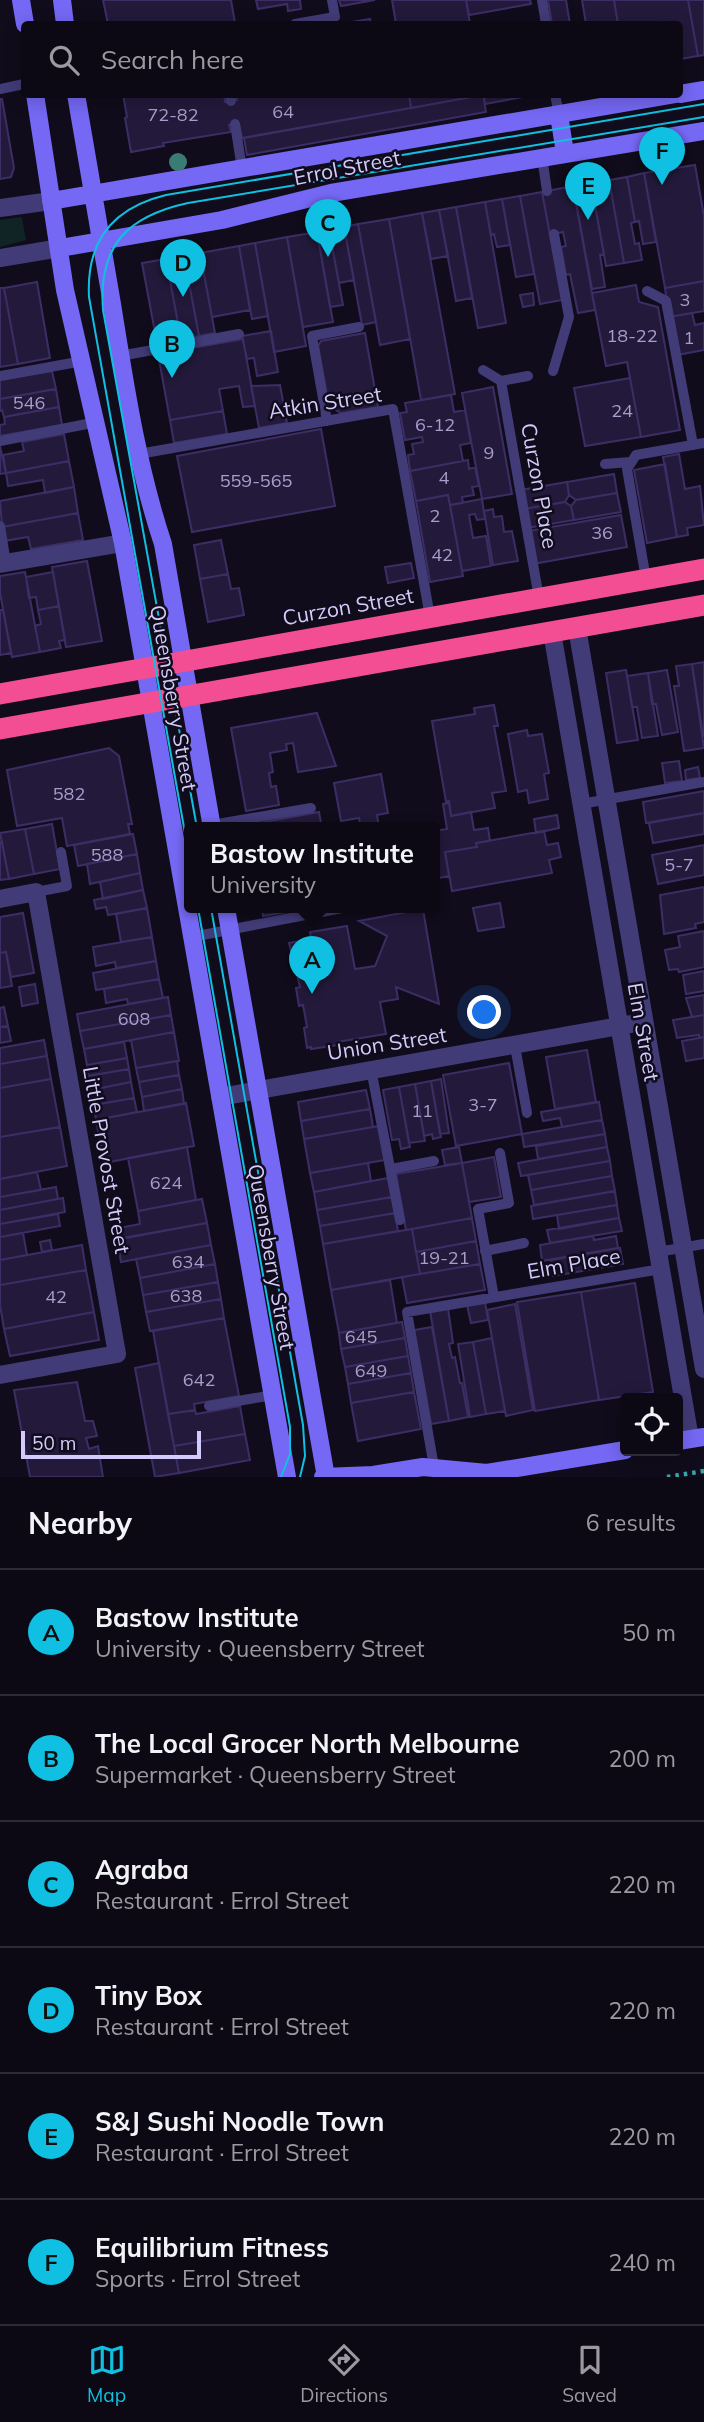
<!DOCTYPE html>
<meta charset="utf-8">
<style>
:root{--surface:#0c0914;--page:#15121d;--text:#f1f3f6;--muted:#9a9aa0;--line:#2c2a34;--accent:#10c0e2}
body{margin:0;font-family:Mulish,sans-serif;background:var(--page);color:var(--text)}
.controls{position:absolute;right:21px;bottom:21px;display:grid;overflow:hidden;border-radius:7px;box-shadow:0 4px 18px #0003}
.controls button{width:63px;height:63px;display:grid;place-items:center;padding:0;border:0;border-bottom:2px solid var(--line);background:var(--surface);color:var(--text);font:35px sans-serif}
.scale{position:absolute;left:21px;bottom:18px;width:180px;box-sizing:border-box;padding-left:7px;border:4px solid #d3cbfb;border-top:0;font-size:19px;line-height:24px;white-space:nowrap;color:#d3cbfb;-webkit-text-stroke:5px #100c1b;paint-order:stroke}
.you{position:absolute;left:485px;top:1013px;width:24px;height:24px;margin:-18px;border:5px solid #fff;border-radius:50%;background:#1a73e8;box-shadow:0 0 0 10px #1a73e833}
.badge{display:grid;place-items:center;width:46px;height:46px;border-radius:50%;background:var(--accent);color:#111;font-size:23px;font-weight:700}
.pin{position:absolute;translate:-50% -58px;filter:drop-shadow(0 2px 4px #0008)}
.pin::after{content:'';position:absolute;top:37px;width:24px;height:21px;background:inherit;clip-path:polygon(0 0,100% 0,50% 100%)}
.popup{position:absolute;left:184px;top:822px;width:256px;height:91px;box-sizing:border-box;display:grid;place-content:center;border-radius:7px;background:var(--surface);filter:drop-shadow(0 2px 5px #0005);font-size:23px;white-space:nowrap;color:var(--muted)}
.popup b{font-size:26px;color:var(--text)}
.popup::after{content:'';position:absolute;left:50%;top:100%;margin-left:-14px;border:14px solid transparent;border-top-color:var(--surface)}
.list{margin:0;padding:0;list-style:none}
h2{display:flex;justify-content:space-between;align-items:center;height:91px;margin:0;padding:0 28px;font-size:30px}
h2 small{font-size:23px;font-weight:400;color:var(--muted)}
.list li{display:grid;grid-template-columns:46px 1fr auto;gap:21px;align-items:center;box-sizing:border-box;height:126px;padding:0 28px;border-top:2px solid var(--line)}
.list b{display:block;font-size:26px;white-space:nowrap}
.list p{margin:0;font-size:23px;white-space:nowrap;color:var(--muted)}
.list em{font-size:23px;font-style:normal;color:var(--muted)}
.icon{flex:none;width:38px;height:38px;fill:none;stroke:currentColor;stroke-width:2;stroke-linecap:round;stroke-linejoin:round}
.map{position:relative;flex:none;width:704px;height:1477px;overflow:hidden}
.search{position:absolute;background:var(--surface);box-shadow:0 4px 18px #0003;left:21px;right:21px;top:21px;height:77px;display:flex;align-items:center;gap:18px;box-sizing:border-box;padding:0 24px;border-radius:7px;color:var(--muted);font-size:26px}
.sheet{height:847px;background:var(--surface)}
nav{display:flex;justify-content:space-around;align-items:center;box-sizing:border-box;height:98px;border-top:2px solid var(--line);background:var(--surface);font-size:19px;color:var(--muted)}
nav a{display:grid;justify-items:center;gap:4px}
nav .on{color:var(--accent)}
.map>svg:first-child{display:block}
.green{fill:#102425}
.building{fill:#231a3b;stroke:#3c2e65;stroke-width:2}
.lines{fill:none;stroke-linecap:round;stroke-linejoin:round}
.path{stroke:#35a5a5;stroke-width:4.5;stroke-dasharray:3.5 5;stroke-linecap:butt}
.lane{stroke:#413b77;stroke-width:10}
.street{stroke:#413b77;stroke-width:18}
.secondary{stroke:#7568f4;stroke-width:18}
.highway{stroke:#f34e93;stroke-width:21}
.tram{stroke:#10c0e2;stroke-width:2}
.tree{fill:#3a7b75}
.labels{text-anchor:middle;stroke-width:5;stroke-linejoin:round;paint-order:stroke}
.number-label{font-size:18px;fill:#a79fcb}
.street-label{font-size:21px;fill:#d3cbfb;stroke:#100c1b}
</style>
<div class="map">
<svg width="704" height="1477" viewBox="0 0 704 1477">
<rect width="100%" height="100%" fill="#100c1b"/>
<path class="green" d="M20 217 22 218 26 240 0 247V220Z"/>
<path class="building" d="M103 0H231L235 23 224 24H108Z
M256 0H300L301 9 288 11 287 4 258 9Z
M339 0H375L341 6Z
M392 0H466L470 24H396Z
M466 0H530L531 4 469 15Z
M548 0H566L570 24H552Z
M582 0H614L618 24H586Z
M614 0H688L698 56 680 59V24H618Z
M688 0H704V55L698 56Z
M370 19 371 24H340Z
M123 94H224L225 102 237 100 236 94H409L411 108 242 138 239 124 229 125 231 132 163 143 164 146 131 152 125 118 127 117Z
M409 94H483V95L411 108Z
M484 94H539L485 104Z
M483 95 486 112 247 155 244 138Z
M0 99H2L14 168 11 177 0 179Z
M695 165 704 216V281L665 288 644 173Z
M644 173 656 242 643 244 639 221 635 222 627 177Z
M627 177 635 222 631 223 635 244 639 243 642 260 624 263 609 180Z
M609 180 624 263 606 266 591 183Z
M591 183 604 254 600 255 605 287 592 289 573 186Z
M573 186 595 310 578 313 570 274 566 275 561 247 566 246 563 232 550 235 542 192Z
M542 192 562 300 540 304 520 196Z
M520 196 534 274 516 277 502 199Z
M502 199 510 245 497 247 494 234 491 235 485 202Z
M485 202 506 323 478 328 456 207Z
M456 207 472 298 456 301 439 210Z
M439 210 448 256 431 259 422 213Z
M422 213 455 394 421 400 389 219Z
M389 219 410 339 380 345 358 224Z
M358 224 376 322 362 325 344 227Z
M344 227 354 280 339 283 329 230Z
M329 230 343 305 330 307 317 232Z
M317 232 333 322 303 327 287 237Z
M287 237 306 346 274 352 255 243Z
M255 243 268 316 252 319 239 246Z
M239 246 250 310 212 317 200 253Z
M200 253 215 333 199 336 184 256Z
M184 256 199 336 181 339 166 259Z
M166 259 181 339 157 343 142 263Z
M704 281V311L669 317 665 288Z
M37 282 50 358 18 364 4 288Z
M636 285 639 302 658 307 680 430 641 437 627 362 606 366 592 293Z
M0 288H4L18 364 0 367Z
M533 293 534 305 523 307 520 295Z
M692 313 695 325 704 323V350L677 355 669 317Z
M271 331 278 372 257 376 254 358 247 359 242 336Z
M365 333 378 407 341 413 329 406 318 346 321 341Z
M243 339 255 406 243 407 239 386 219 389 223 411 170 420 158 354Z
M52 371 56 389 0 399V380Z
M630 378 641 437 585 446 574 388Z
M280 385 287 423 259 428 251 386Z
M493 387 512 494 482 499 462 393Z
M56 389 59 407 4 417 2 410 0 411V399Z
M451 395 454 412 465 410 471 443 460 445 463 461 410 471 408 455 414 454 412 444 423 442 422 437 405 440 400 413 407 412 405 403Z
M59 407 62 425 0 436V425L5 424 4 417Z
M223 411 227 434 174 443 170 420Z
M321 429 335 506 192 532 177 456Z
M64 434 69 461 6 473 3 455 24 451 22 442Z
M0 446 6 473 0 474Z
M679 454 685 489 700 486 704 525 687 528 688 535 677 537 663 457Z
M468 460 469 469 475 467 479 486 472 487 474 495 462 497 463 503 450 505 448 495 416 501 410 471Z
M69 461 74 487 45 493 43 480 8 486 6 473Z
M665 464 677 537 647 543 634 470Z
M614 474 617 493 576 500 569 495 567 482Z
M567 482 569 495 565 502 524 509 520 490Z
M74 487 78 513 2 527 0 501Z
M617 493 621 512 574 520 571 506 576 500Z
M448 495 463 576 430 582 416 501Z
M482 499 485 519 477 520 475 514 469 515 473 538 486 536 491 566 462 571 450 505Z
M565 502 571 506 574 520 527 528 524 509Z
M493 509 494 517 502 516 504 532 512 531 518 561 493 565 484 511Z
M78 513 83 540 31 549 28 537 4 541 2 527Z
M621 515 627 547 533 564 528 531Z
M221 540 228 574 200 579 194 545Z
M87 561 102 641 66 647 52 567Z
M411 563 414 578 388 583 385 567Z
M25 572 40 652 12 657 0 593V576Z
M53 572 59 606 38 610 36 597 29 598 26 577Z
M228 574 231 589 239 588 244 615 208 622 200 579Z
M59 606 65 640 59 641 61 648 40 652 35 626 41 624 38 610Z
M0 610H3L11 653 0 655Z
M704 662V736H703L692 664Z
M692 664 704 748 684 751 674 686H679L676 666Z
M626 670 638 740 617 743 606 673Z
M667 670 678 732 662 735 656 704H652L648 673Z
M648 673 658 736 642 738 637 707H632L627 676Z
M494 705 498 726H494L506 791 492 793 495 808 451 816 449 801 446 802 432 721 475 714 474 708Z
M317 713 336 766 298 772 293 743 286 744 287 750 270 753 273 772 269 773 271 787 276 786 279 805 246 811 231 728Z
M527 730 528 736 542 734 549 773 544 774 548 799 529 803 527 790 518 792 508 734Z
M109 748 119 756 132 824H128L130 834 67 846 62 818 17 826 7 770Z
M679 761 682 781 665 783 662 763Z
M698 767 700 778 686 780 685 770Z
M381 774 388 813 377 815 379 828H361L359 818 341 821 334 783Z
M704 791V813L646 823 643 802Z
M449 803 451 816 471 812 474 830 488 828 490 841 476 843 477 847 445 852 449 876 434 879V831L447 829 443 804Z
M319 812 322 828H248V825Z
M704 813V834L653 843 649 823Z
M557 815 559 828 536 833 534 819Z
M52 824 60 869 34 874 25 829Z
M25 829 34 874 9 879 0 833Z
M544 831 547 845 558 843 561 857 549 860 552 873 452 891 445 852 477 847 476 843Z
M133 834 137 854 78 866 74 845Z
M0 842H2L9 879 0 880Z
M704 845V875L658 884 652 855Z
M137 854 140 873 90 884 87 864Z
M140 873 143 890 103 899 100 882Z
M704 887V922L695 924 696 928 664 934 660 895Z
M143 890 147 908 108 915 106 907 96 909 94 900Z
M500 903 504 927 478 931 473 908Z
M147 908 152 937 121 942 116 914Z
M262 908H292L293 911 263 916Z
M423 909 439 1004 396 987 398 999 380 1002 386 1034 337 1042 338 1045 311 1049V1047L307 1048 304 1028 307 1027 303 1005 299 1006 296 988 300 987 289 943 311 939 310 932 347 926 355 969 375 966 387 936 359 921Z
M23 913 34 973 11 977 6 952 0 953V917Z
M704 931V967L679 972 678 969 669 970 665 950 680 947 678 936Z
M152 937 156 961 116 968 115 962 96 966 93 947Z
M6 952 12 986 0 988V953Z
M156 961 159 979 96 990 93 973Z
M704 971V991L686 994 683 975Z
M159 979 163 998 128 1004 127 999 106 1003 104 989Z
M35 984 38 1003 22 1006 19 987Z
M704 995V1015L692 1017 686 998Z
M168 997 171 1015 80 1031 77 1014Z
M4 1007 8 1026 0 1027V1008Z
M171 1015 174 1032 84 1049 80 1031Z
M704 1015V1037L699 1038V1035L677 1038 673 1020Z
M8 1026 11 1041 0 1043V1027Z
M174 1032 179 1061 136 1068 131 1040Z
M704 1037V1058L686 1061 682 1041Z
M44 1040 47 1056 0 1064V1048Z
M124 1042 127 1058 87 1065 84 1049Z
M587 1050 596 1102 555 1109 546 1057Z
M47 1056 51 1079 0 1088V1064Z
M127 1058 129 1069 88 1076 87 1065Z
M177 1061 179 1075 139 1082 136 1068Z
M509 1063 522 1134 456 1146 443 1075Z
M129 1069 131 1082 91 1090 88 1076Z
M179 1075 182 1089 142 1097 139 1082Z
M51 1079 60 1127 0 1137V1088Z
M441 1079 449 1133 440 1134 431 1081Z
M431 1081 441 1137 433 1139 432 1134 424 1136 415 1084Z
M131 1082 134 1098 94 1105 91 1090Z
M415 1084 425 1141 409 1143 399 1087Z
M399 1087 410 1147 401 1149 399 1139 392 1140 383 1090Z
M182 1089 184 1104 144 1111 142 1097Z
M366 1090 370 1109 301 1121 298 1102Z
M134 1098 137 1112 96 1120 94 1105Z
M599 1102 602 1120 562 1127 560 1118 543 1121 541 1112Z
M186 1103 194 1146 104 1163 96 1120Z
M370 1109 373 1127 304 1139 301 1121Z
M602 1120 605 1134 524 1147 522 1134Z
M379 1126 385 1160 310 1173 304 1139Z
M60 1127 67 1166 0 1179V1137Z
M605 1134 607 1147 538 1159 536 1146Z
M187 1147 196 1200 138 1211 128 1158Z
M459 1147 462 1163 445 1165 442 1150Z
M607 1147 610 1161 521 1176 518 1163Z
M494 1157 501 1197 469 1202 462 1163Z
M610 1161 612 1176 531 1190 528 1175Z
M368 1163 371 1181 314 1192 310 1173Z
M462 1163 472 1218 406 1230 396 1174Z
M37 1172 41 1190 0 1197V1179Z
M612 1176 615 1191 534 1205 531 1190Z
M388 1178 392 1197 317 1210 314 1192Z
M56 1187 58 1199 0 1210V1197Z
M615 1191 617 1205 533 1219 531 1206Z
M392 1197 395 1213 320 1226 317 1210Z
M63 1198 65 1212 0 1224V1210Z
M202 1199 207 1223 120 1239 119 1228 140 1224 138 1211Z
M617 1205 619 1218 559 1229 557 1215Z
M395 1213 398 1231 323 1244 320 1226Z
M58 1214 60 1226 0 1237V1224Z
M472 1218 476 1241 416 1252 412 1229Z
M619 1218 622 1231 550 1243 547 1230Z
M207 1223 211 1245 121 1262 117 1239Z
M412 1229 420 1274 331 1290 323 1244Z
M23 1233 27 1255 0 1260V1237Z
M593 1236 594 1240 616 1236 618 1248 542 1261 540 1245Z
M50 1240 52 1250 42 1252 40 1242Z
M476 1241 480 1264 420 1274 416 1252Z
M82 1245 86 1270 0 1285V1260Z
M211 1245 215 1264 140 1278 136 1259Z
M620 1248 623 1264 553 1276 551 1260Z
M215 1264 218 1282 143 1295 140 1278Z
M480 1264 485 1290 407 1303 402 1277Z
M86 1270 94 1312 4 1329 0 1305V1285Z
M390 1280 397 1323 339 1333 331 1290Z
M218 1282 221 1299 146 1312 143 1295Z
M635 1283 653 1392 599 1400 581 1292Z
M581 1292 599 1400 535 1411 517 1302Z
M221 1299 224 1318 150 1331 146 1312Z
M485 1302 488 1320 471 1323 467 1305Z
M515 1304 533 1410 506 1416 487 1310Z
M448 1308 453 1343 449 1344 452 1358 455 1357 460 1383H462L468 1417 449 1421 430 1311Z
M94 1312 99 1340 10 1356 4 1329Z
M224 1318 239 1396 194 1404 195 1410 168 1414 153 1331Z
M402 1322 405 1338 341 1349 339 1333Z
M432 1327 449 1421 431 1424 414 1330Z
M405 1338 408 1356 345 1367 341 1349Z
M492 1338 505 1411 486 1414 473 1342Z
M473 1342 486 1414 470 1417 458 1344Z
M408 1356 411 1373 348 1384 345 1367Z
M159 1363 179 1473 155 1477 135 1368Z
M411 1373 414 1392 351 1403 348 1384Z
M77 1382 85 1421H93L97 1436 86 1438 89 1449 98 1446 103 1477H30L14 1390Z
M414 1392 421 1429 358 1441 351 1403Z
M240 1406 245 1434 174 1446 168 1414 195 1410 196 1414Z
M245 1434 250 1460 179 1473 174 1446Z"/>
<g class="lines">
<path class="path" d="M667 1477 704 1471"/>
<path class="lane" d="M542 0 546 24
M295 24 335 17 332 0
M0 89 24 84
M230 94 231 101
M555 94 559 115
M235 124 242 169
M542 157 547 191
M647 291 666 301 693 445
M120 356 239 334
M483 370 501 381 528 376
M553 371 569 317 554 234
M0 376 83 361
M501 381 539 598
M327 421 312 336 359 327
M0 441 97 422
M139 454 393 409 430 617
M605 464 630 462
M0 526 6 563
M646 579 627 469 636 455 704 443
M581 804 704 782
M212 825 311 808
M36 892 67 886 61 852
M192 937 342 908
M515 1046 527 1113
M371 1069 400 1220
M391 1169 434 1161
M485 1251 524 1243
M658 1252 704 1244
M494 1297 478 1209 509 1203 500 1153
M209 1406 273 1395
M434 1467 407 1312 661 1269"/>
<path class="street" d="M0 208 51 201
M0 258 60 248
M0 564 123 543
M577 628 704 1369
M552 632 690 1439
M0 899 36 892 117 1354 0 1375
M220 1097 631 1024"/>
<path class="secondary" d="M21 0 25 24
M62 0 65 24
M35 94 65 290 123 543 287 1477
M76 94C88 164 100 234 112 304 125 385 137 466 163 544L212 828
M680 94 704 90
M559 115 565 153
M51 201 676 94
M60 248 222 220 331 193 704 131
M226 908 326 1477
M678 1441 704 1437
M323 1477 373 1475 423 1467 487 1473
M478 1477 487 1473 625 1450"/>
<path class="highway" d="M0 694 704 569
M0 729 704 605"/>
<path class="tram" d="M197 828 103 310C98 245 128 216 188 203L704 117
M190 861 89 297C86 241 112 208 166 195L704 104
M198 908 290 1427V1454L281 1477
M211 908 303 1425 305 1456 300 1477"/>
</g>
<circle class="tree" cx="178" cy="162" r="9"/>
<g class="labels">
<g class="number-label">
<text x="283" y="118">64</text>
<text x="173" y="121">72-82</text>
<text x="685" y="306">3</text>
<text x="632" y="342">18-22</text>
<text x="689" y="344">1</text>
<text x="29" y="409">546</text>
<text x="622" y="417">24</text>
<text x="435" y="431">6-12</text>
<text x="489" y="459">9</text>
<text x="444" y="484">4</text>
<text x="256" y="487">559-565</text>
<text x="435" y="522">2</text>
<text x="602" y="539">36</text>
<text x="442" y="561">42</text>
<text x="69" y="800">582</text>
<text x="107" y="861">588</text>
<text x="679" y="871">5-7</text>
<text x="134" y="1025">608</text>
<text x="483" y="1111">3-7</text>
<text x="422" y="1117">11</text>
<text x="166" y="1189">624</text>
<text x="444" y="1264">19-21</text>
<text x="188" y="1268">634</text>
<text x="186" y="1302">638</text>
<text x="56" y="1303">42</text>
<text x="361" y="1343">645</text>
<text x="371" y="1377">649</text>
<text x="199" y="1386">642</text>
</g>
<g class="street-label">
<text transform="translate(347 168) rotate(-11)" y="7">Errol Street</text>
<text transform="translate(325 403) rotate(-9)" y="7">Atkin Street</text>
<text transform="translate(539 486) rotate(80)" y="7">Curzon Place</text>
<text transform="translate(348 607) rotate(-10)" y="7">Curzon Street</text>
<text transform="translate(173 698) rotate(80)" y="7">Queensberry Street</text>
<text transform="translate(643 1032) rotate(80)" y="7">Elm Street</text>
<text transform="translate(387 1044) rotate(-9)" y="7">Union Street</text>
<text transform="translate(106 1160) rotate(80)" y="7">Little Provost Street</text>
<text transform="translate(271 1257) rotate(80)" y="7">Queensberry Street</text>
<text transform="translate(574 1264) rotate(-10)" y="7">Elm Place</text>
</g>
</g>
</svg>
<div class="controls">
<button><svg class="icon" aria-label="locate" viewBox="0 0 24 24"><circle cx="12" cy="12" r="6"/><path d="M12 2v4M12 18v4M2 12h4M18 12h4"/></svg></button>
</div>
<div class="scale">50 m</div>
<div class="you"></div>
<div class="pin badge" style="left:312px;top:994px">A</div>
<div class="popup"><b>Bastow Institute</b>University</div>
<div class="pin badge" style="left:172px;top:378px">B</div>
<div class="pin badge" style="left:328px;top:257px">C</div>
<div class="pin badge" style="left:183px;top:297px">D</div>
<div class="pin badge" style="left:588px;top:220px">E</div>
<div class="pin badge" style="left:662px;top:185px">F</div>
<div class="search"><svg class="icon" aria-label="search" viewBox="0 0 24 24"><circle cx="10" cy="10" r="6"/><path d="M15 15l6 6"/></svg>Search here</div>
</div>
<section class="sheet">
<h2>Nearby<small>6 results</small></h2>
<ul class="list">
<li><span class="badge">A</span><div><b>Bastow Institute</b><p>University · Queensberry Street</p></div><em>50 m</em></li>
<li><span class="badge">B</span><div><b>The Local Grocer North Melbourne</b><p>Supermarket · Queensberry Street</p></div><em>200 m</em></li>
<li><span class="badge">C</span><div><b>Agraba</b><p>Restaurant · Errol Street</p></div><em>220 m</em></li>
<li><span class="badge">D</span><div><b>Tiny Box</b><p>Restaurant · Errol Street</p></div><em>220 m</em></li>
<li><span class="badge">E</span><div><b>S&amp;J Sushi Noodle Town</b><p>Restaurant · Errol Street</p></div><em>220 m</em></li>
<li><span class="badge">F</span><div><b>Equilibrium Fitness</b><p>Sports · Errol Street</p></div><em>240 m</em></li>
</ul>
</section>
<nav>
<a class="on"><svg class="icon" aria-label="map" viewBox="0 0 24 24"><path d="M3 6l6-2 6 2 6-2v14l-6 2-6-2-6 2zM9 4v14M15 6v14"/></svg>Map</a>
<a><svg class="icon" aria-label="directions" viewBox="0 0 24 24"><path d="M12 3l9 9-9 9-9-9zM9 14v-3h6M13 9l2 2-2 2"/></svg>Directions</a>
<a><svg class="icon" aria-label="saved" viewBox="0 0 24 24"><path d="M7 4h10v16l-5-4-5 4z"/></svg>Saved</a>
</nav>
